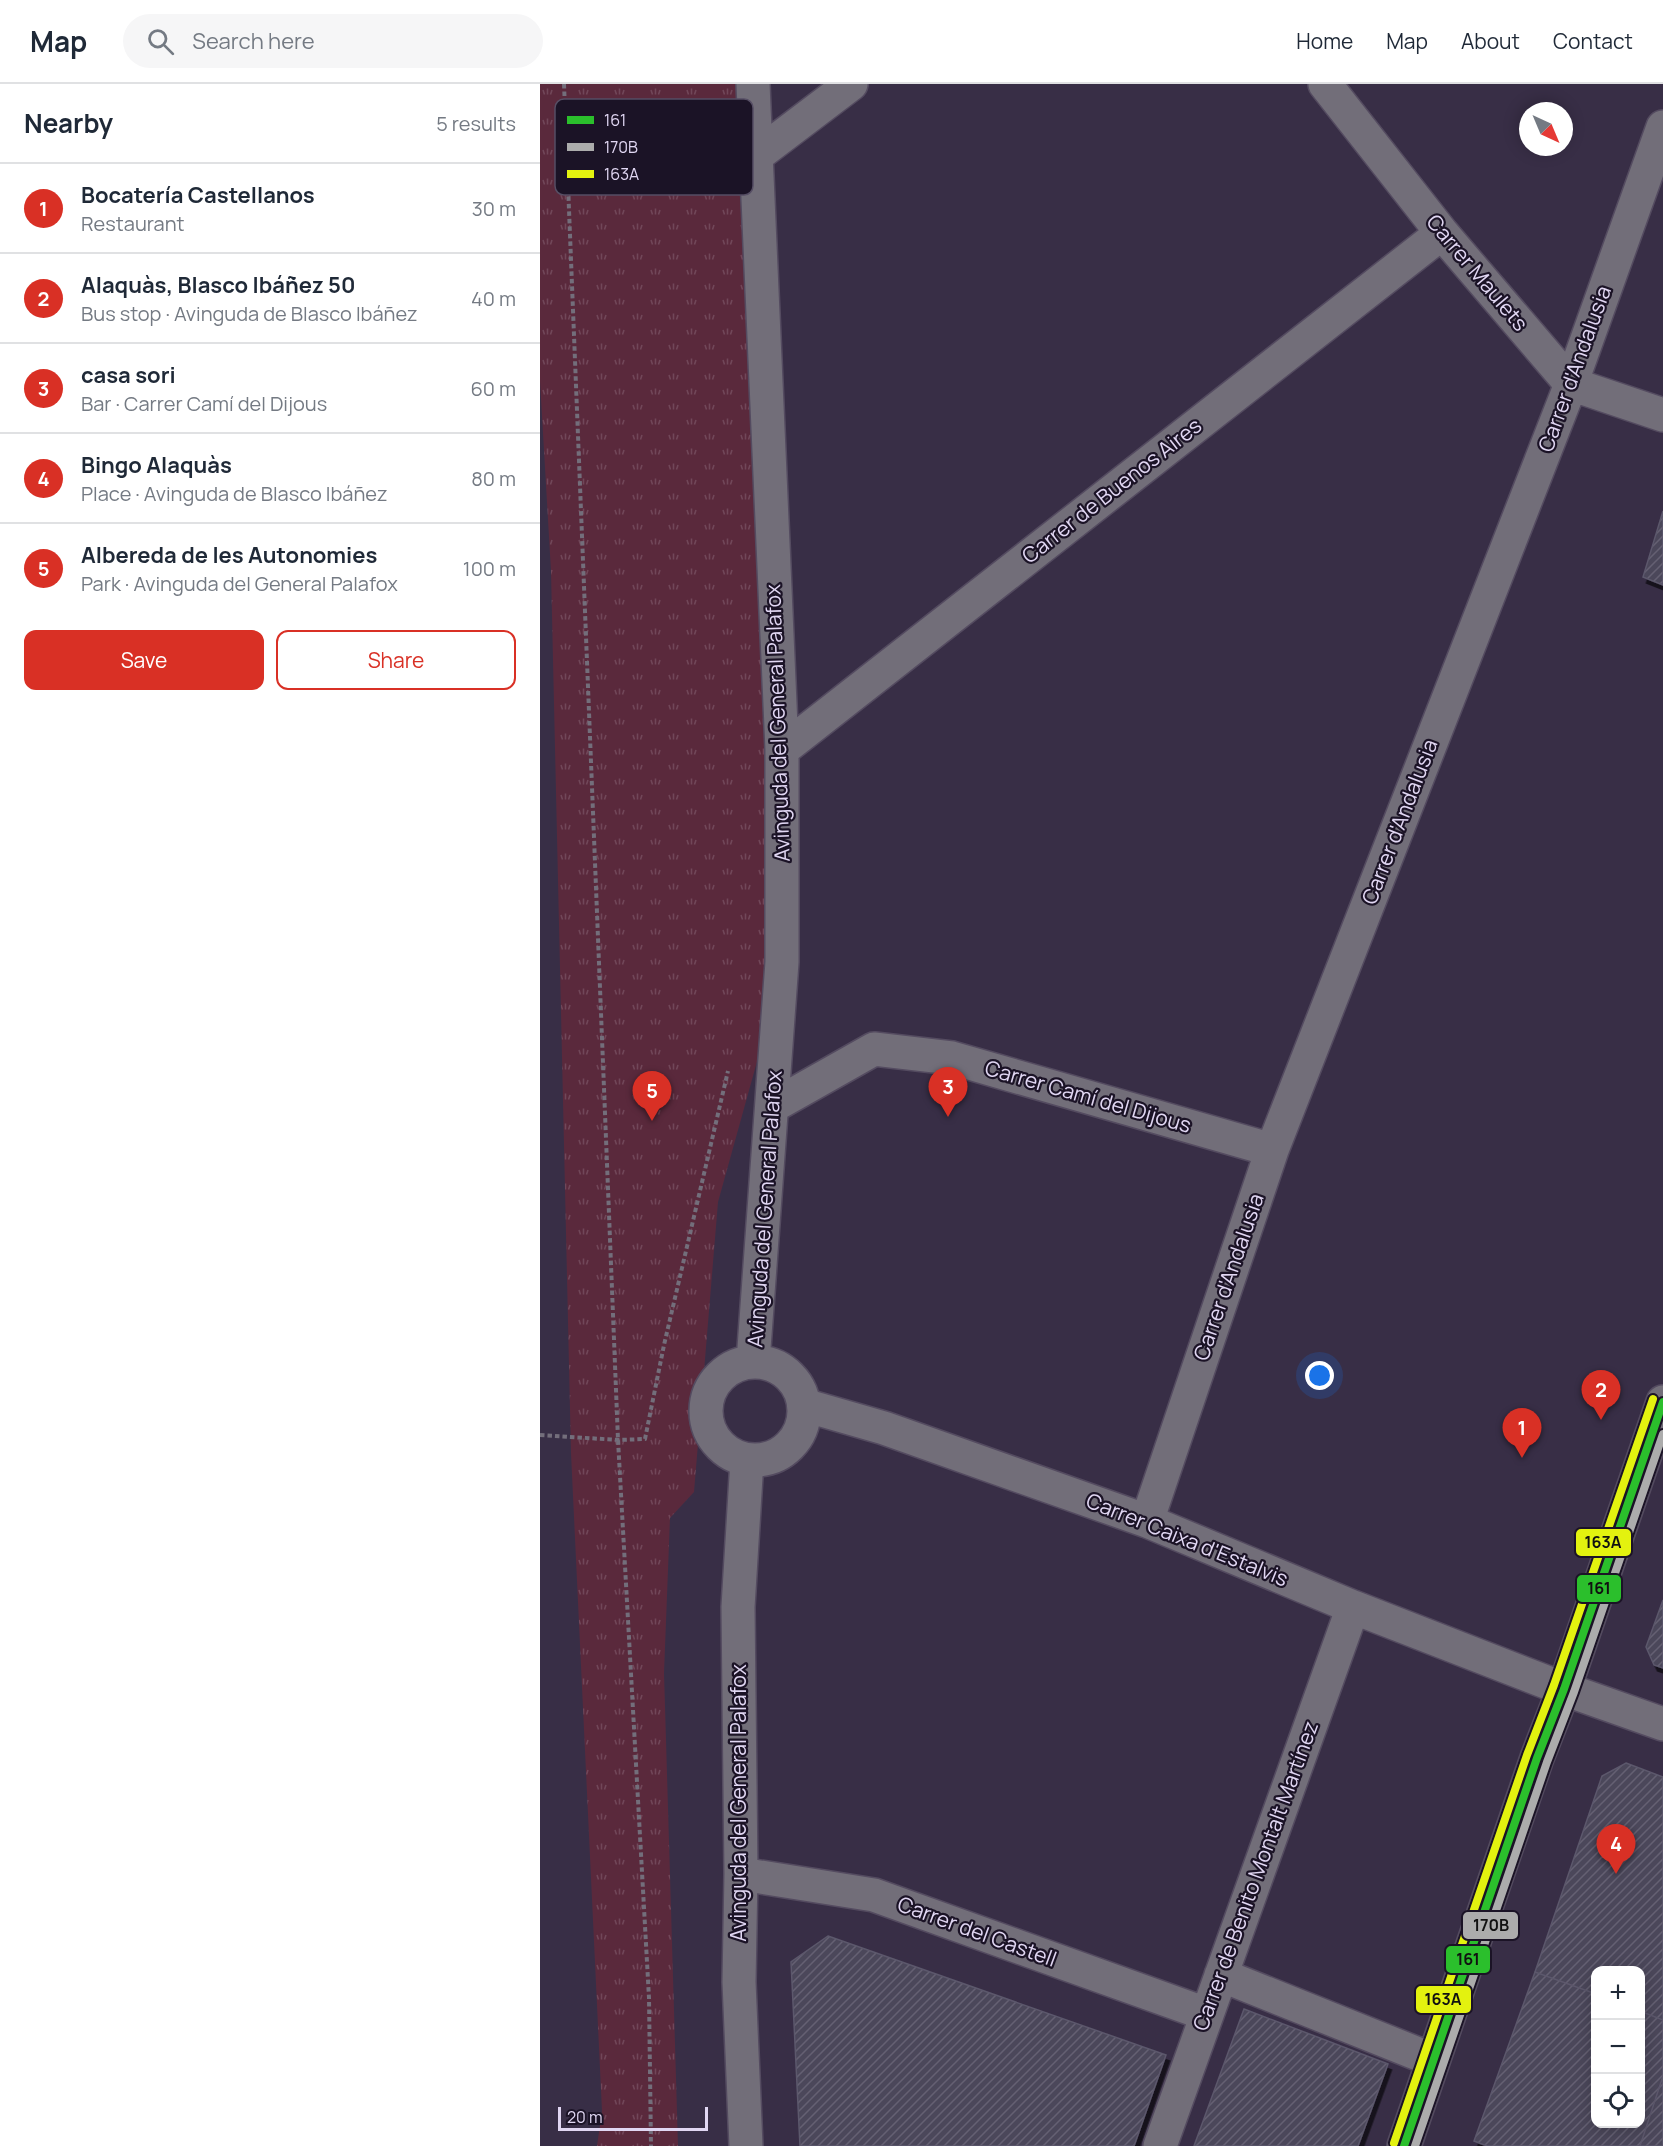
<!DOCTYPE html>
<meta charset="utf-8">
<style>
:root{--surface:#fff;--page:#f6f6f7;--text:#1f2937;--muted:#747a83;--line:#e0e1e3;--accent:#d93025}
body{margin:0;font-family:Manrope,sans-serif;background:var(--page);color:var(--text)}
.controls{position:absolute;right:18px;bottom:18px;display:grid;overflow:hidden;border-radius:12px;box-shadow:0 3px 15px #0003}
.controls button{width:54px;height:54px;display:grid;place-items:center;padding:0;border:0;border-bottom:2px solid var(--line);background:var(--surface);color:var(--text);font:30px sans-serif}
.compass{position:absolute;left:979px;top:18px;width:54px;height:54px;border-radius:50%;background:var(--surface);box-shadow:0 3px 15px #0003;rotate:136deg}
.scale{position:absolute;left:18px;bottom:15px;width:150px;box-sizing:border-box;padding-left:6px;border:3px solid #e1d7f3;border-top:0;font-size:16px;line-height:21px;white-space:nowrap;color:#e1d7f3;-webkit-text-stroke:4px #1b1326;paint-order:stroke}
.you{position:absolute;left:780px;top:1292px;width:21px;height:21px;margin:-15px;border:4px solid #fff;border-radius:50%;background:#1a73e8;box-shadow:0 0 0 9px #1a73e833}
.badge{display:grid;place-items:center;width:39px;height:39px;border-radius:50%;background:var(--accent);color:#fff;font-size:20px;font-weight:700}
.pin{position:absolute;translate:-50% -50px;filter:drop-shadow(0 2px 3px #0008)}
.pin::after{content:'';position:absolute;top:32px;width:21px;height:18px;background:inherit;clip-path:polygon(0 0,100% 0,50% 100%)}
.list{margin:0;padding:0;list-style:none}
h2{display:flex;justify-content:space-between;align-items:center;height:78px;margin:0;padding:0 24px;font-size:26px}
h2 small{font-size:20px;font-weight:400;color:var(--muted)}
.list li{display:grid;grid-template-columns:39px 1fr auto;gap:18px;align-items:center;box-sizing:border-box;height:90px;padding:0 24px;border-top:2px solid var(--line)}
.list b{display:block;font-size:22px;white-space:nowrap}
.list p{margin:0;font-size:20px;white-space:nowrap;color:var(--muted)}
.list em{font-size:20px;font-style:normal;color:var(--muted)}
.actions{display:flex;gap:12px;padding:18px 24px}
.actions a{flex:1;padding:14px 0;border:2px solid var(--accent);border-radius:12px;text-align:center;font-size:21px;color:var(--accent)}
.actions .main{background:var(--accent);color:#fff}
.icon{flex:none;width:33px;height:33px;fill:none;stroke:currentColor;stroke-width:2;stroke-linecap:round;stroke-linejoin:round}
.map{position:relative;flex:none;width:1123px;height:2062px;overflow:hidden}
header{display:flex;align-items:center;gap:36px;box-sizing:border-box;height:84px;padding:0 30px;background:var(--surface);border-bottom:2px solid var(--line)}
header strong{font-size:28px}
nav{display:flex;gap:33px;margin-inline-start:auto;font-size:21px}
.search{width:420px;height:54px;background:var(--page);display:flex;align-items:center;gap:15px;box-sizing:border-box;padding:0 21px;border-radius:33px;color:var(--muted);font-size:22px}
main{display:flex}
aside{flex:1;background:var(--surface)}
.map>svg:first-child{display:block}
.park{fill:url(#park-tufts)}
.building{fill:url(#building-hatch);stroke:#5c586c;stroke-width:1.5;filter:url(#shadow)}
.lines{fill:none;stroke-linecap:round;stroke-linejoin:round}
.minor-casing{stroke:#544b60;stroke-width:36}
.path{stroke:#736e7b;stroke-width:4;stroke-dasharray:4.5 3;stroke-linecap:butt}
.minor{stroke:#726e79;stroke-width:33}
.bus-1-casing{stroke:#1b1326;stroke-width:12}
.bus-2-casing{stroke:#1b1326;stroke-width:12}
.bus-3-casing{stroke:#1b1326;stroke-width:12}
.bus-1{stroke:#2bbf2c;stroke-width:8}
.bus-2{stroke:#acacac;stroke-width:8}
.bus-3{stroke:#e3f20f;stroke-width:8}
.labels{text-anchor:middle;stroke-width:4.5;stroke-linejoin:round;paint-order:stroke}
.street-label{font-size:21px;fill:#e1d7f3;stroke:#1b1326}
.key{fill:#1b1326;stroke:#564e64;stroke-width:1.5}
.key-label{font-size:16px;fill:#e1d7f3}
.line-badge{stroke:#1b1326;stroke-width:2}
.pale-badge-label{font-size:16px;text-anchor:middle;font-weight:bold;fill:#111}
</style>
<header>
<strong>Map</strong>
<div class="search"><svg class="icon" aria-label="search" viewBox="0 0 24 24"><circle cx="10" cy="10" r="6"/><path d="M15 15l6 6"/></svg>Search here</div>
<nav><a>Home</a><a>Map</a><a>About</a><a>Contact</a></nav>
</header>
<main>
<aside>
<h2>Nearby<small>5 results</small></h2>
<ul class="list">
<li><span class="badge">1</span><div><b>Bocatería Castellanos</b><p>Restaurant</p></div><em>30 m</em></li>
<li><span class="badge">2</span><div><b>Alaquàs, Blasco Ibáñez 50</b><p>Bus stop · Avinguda de Blasco Ibáñez</p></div><em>40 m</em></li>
<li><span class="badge">3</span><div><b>casa sori</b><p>Bar · Carrer Camí del Dijous</p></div><em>60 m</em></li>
<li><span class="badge">4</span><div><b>Bingo Alaquàs</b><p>Place · Avinguda de Blasco Ibáñez</p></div><em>80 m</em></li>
<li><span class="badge">5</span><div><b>Albereda de les Autonomies</b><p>Park · Avinguda del General Palafox</p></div><em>100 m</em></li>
</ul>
<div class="actions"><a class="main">Save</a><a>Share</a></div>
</aside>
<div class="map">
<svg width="1123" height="2062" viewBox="0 0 1123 2062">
<defs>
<pattern id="park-tufts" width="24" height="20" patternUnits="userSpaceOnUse" patternTransform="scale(1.5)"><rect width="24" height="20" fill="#5a293c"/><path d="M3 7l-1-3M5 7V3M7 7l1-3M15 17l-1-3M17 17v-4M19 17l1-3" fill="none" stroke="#714759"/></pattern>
<pattern id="building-hatch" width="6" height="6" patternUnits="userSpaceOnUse" patternTransform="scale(1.5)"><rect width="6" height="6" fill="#4b465a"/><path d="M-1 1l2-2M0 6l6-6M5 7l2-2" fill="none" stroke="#656072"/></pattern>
<filter id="shadow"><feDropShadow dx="3.5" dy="6" stdDeviation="0" flood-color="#0009"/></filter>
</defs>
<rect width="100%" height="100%" fill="#382e46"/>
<path class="park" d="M0 0H211L242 666 223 956 178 1118 154 1408 130 1434 124 1589 138 2062H57L62 2027 31 1369 11 487 0 297Z"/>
<path class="building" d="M1123 427V501L1103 493Z
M1123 1516V1584L1114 1581 1106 1563Z
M1086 1679 1123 1693V1936L1100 1927V1886H1056V1910L995 1888 1062 1692Z
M288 1852 626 1971 594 2062H260L251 1878Z
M995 1888 1056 1910V2040H1100V1927L1123 1936V1992L1100 2062H947L934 2057Z
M704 1925 848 1980 818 2062H654Z
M1123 1992V2062H1100Z"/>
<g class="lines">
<defs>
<path id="minor" d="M213 0 242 666V878L213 1278
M785 0 902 149 1031 300 1123 331
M216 72 311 0
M242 666 902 149
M233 1022 334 965 412 974 732 1066
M166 1327a49 49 0 1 1 98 0a49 49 0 1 1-98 0Z
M264 1321 344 1344 607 1437 813 1523 1024 1605 1123 1640
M607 1437 732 1066 1031 300 1123 43
M201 1790 334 1811 666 1930
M681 1891 893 1976
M206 2062 199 1898 201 1790 198 1523 207 1376
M620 2062 813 1523
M864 2062 997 1674 1024 1605 1123 1318"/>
</defs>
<use href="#minor" class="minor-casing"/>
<path class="path" d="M24 0 78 1356 109 1914 111 2062
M0 1351 78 1356 105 1355 124 1261 188 987"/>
<use href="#minor" class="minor"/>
<defs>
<path id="bus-1" d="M864 2062 997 1674 1024 1605 1123 1318"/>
<path id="bus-2" d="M875 2062 1007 1678 1034 1608 1123 1350"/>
<path id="bus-3" d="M854 2059 987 1671 1014 1601 1113 1315"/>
</defs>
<use href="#bus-1" class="bus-1-casing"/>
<use href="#bus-2" class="bus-2-casing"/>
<use href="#bus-3" class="bus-3-casing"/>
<use href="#bus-1" class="bus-1"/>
<use href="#bus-2" class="bus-2"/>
<use href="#bus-3" class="bus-3"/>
</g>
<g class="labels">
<g class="street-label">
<text transform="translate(937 189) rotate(50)" y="7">Carrer Maulets</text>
<text transform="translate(1035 285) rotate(-70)" y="7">Carrer d'Andalusia</text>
<text transform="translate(572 407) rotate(-38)" y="7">Carrer de Buenos Aires</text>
<text transform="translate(238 639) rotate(-92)" y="7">Avinguda del General Palafox</text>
<text transform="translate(860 738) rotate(-69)" y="7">Carrer d'Andalusia</text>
<text transform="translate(548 1013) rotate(16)" y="7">Carrer Camí del Dijous</text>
<text transform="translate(225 1125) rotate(-86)" y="7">Avinguda del General Palafox</text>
<text transform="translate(689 1193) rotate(-71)" y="7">Carrer d'Andalusia</text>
<text transform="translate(647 1456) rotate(22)" y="7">Carrer Caixa d'Estalvis</text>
<text transform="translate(199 1719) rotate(-90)" y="7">Avinguda del General Palafox</text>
<text transform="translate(716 1792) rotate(-70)" y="7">Carrer de Benito Montalt Martínez</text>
<text transform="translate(437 1848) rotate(20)" y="7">Carrer del Castell</text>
</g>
</g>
<rect x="15" y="15" width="198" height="96" rx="9" class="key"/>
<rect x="27" y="32" width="27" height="8" fill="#2bbf2c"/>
<rect x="27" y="59" width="27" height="8" fill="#acacac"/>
<rect x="27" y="86" width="27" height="8" fill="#e3f20f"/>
<g class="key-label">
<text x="64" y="42">161</text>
<text x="64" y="69">170B</text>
<text x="64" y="96">163A</text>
</g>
<g class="line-badge">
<rect x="1035" y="1444" width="57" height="29" rx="6" fill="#e3f20f"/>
<rect x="1036" y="1490" width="46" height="29" rx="6" fill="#2bbf2c"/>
<rect x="922" y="1827" width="57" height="29" rx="6" fill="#acacac"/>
<rect x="905" y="1861" width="46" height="29" rx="6" fill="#2bbf2c"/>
<rect x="875" y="1901" width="57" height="29" rx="6" fill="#e3f20f"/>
</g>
<g class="pale-badge-label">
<text x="1063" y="1464">163A</text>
<text x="1059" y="1510">161</text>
<text x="951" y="1847">170B</text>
<text x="928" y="1881">161</text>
<text x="903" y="1921">163A</text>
</g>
</svg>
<div class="controls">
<button>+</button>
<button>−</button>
<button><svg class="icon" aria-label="locate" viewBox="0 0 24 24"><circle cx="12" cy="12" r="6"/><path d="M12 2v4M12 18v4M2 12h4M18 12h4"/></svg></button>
</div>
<svg class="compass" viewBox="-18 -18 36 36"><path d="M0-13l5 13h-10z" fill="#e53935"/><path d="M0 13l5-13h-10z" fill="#747a83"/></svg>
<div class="scale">20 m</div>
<div class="you"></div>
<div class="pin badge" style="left:982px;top:1374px">1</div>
<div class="pin badge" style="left:1061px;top:1336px">2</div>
<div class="pin badge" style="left:408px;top:1033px">3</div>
<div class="pin badge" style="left:1076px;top:1790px">4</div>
<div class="pin badge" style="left:112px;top:1037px">5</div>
</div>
</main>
